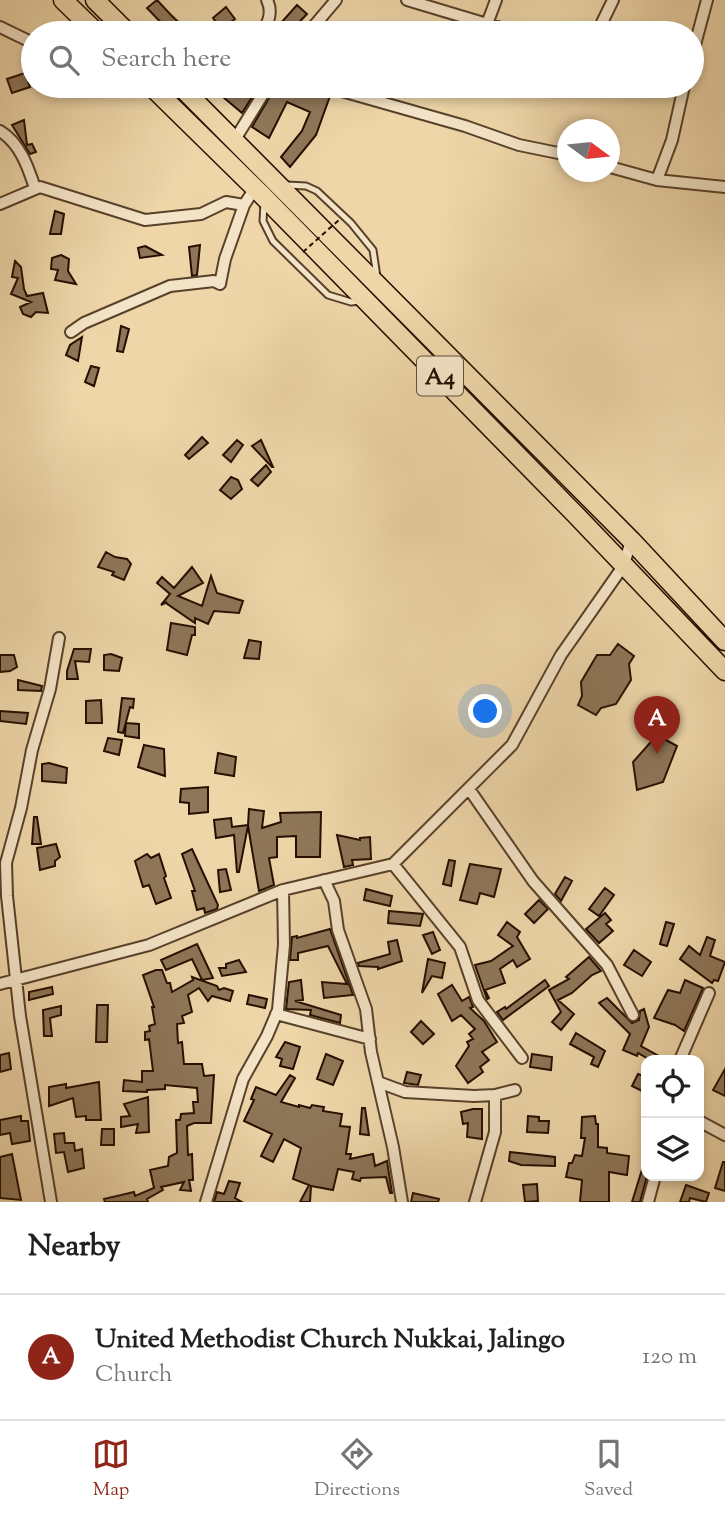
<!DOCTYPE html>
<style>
:root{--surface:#fff;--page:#f2f2f2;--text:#202124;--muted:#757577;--line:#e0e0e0;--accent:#8f2418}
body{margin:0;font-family:"Sorts Mill Goudy",serif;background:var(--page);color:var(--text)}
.controls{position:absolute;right:21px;bottom:21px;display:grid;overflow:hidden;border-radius:14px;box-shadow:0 4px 10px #0003}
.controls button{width:63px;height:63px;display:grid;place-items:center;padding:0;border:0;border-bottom:2px solid var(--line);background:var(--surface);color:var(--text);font:35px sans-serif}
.compass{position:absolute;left:557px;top:119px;width:63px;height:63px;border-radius:50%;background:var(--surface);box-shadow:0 4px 10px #0003;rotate:105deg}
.you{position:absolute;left:486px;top:712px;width:24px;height:24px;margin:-18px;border:5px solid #fff;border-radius:50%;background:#1a73e8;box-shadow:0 0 0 10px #1a73e833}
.badge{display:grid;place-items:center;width:46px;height:46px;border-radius:50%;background:var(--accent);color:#fff;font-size:23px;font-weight:700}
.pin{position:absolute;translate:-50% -58px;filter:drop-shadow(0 2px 4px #0008)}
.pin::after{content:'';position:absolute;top:37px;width:24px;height:21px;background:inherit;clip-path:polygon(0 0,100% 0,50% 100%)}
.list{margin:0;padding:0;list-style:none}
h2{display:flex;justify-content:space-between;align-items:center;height:91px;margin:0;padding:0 28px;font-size:30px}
h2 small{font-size:23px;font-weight:400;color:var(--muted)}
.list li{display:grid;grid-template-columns:46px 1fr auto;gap:21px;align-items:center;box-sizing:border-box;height:126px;padding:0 28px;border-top:2px solid var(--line)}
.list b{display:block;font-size:26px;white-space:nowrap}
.list p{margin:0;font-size:23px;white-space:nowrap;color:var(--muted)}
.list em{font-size:23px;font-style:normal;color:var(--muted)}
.icon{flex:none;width:38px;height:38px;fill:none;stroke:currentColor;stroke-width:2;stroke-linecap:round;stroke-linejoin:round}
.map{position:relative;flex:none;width:725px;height:1202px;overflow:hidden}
.search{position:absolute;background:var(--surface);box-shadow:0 4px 10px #0003;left:21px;right:21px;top:21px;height:77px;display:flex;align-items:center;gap:18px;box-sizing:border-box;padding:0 24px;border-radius:38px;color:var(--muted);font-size:26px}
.sheet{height:217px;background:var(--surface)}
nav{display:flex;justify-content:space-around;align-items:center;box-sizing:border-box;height:98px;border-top:2px solid var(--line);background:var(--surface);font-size:19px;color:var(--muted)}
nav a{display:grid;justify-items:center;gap:4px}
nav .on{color:var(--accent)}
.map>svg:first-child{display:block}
.building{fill:#8e7658;stroke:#260f00;stroke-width:2}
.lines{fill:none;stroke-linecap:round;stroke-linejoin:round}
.service-casing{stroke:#58412a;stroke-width:9}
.minor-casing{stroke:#58412a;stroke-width:14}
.trunk-casing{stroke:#260f00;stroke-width:21}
.service{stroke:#f4e4c7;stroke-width:5}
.minor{stroke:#f4e4c7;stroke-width:10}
.trunk{stroke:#eed6a9;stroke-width:18}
.path-bridge{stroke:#260f00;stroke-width:2;stroke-dasharray:5 3.5;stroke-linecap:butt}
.labels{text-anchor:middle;stroke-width:5;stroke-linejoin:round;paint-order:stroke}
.shield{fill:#f4e4c7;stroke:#644f3c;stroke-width:2}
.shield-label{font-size:23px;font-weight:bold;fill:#260f00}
</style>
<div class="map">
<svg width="725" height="1202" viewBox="0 0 725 1202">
<rect width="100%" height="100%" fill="#eed6a9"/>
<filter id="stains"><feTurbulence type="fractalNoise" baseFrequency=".00286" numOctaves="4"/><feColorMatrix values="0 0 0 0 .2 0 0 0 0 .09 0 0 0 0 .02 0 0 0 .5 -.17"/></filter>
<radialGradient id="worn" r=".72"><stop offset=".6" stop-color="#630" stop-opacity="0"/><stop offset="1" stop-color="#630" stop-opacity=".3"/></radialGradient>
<path class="building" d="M157 0 171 15 190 33H171L147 8Z
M297 5 307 14 289 33H272Z
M226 7 235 19 221 29 213 18Z
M25 73 30 87 12 93 7 79Z
M210 86H259L242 113Z
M276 86H306L330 96 316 135 290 167 281 157 302 131 310 112 287 102 269 138 252 127Z
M24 120 27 145 32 144 36 152 30 154 12 125Z
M55 211 64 214 61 234H50Z
M200 245 197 275 192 276 189 247Z
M145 246 162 255 140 258 138 248Z
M61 255 69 259 68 271 76 284 55 280 58 270 51 269 52 258Z
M15 261 21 267 24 289 27 296 43 293 48 313 36 312 31 317 23 314 20 307 31 302 11 294 18 278 12 277Z
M121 326 129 329 123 352 117 351Z
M82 337 78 361 66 355 70 345Z
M91 366 99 368 94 386 85 382Z
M202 437 208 443 189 459 185 455Z
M237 440 243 445 231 462 223 455Z
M261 440 273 467H272L252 446Z
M266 465 271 472 258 486 251 480Z
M231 477 238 480 242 489 231 499 220 490Z
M106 552 115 557 127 559 131 564 124 580 112 575 114 572 98 567Z
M192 567 203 583 178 596 202 606 211 576 217 593 243 601 239 613 214 611 208 624 195 618V623L166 603 167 602 161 605 170 594 157 583 162 577 174 588Z
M171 623 195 627V635H192L187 655 167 650Z
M249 640 261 642 259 659 244 658Z
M618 644 634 656 629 664 631 680 616 704 601 708 596 715 578 705 582 696 581 682 597 655H610Z
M74 649H91L89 662 75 661 78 679H67V671Z
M111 654 122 658 119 671 104 670V655Z
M0 655H14L17 667 10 671 0 672Z
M18 680 42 686 41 691 18 690Z
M122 698 134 699 133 708 130 707 123 733 118 732Z
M101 700 102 723H86V701Z
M0 711 28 713 26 724 0 721Z
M126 723 139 724V738L125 736Z
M657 735 677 746 663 782 637 790 633 762Z
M108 738 122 740 119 755 104 751Z
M144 745 164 749 165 776 138 767Z
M218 753 236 757 234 776 215 773Z
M49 763 67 768 66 783 42 781V764Z
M208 787V812L189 814V803L180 802 181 789Z
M249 809 264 811 262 828 281 822 280 813 321 812 320 857H296V836L277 837V857L269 858 274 885 259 891 248 826 239 872H237L234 835 216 838 214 820 231 818 232 827 248 825Z
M34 817H37L41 844H32Z
M337 835 360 840V838L370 837 371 859 352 860 353 865 344 867Z
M56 844 60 857 55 861V866L40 870 37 848Z
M192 849 218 905 217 909 205 913 204 908 197 910 192 891H195L182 854Z
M147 854 151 858 159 854 166 876 164 878 171 898 156 904 149 885 143 887 135 861Z
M449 860 455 861 451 886 443 884Z
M470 864 501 869 494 897 480 893 477 904 460 900Z
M226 869 231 890 220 892 218 870Z
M565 877 572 881 561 901 555 894Z
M605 888 614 895 599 916 589 909Z
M366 889 392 896 390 906 364 900Z
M539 900 548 909 534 923 525 914Z
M389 911 423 914 420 926 388 923Z
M605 913 611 920 606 924 613 931 599 943 586 929Z
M507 922 520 932 517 937 530 959 517 967 513 960 500 969 505 983 485 990 489 998 487 999 475 965 491 961 513 946 498 935Z
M666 922 674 924 667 946 660 944Z
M330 929 353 995H352L324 998 322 982 347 984 328 946 298 953V960H290L292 937 297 936V938Z
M433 932 440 950 432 954 423 935Z
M707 937 715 940 710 956 725 962 718 981 714 980 712 983 680 959 689 946 700 955Z
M397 940 402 961 378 969V967L359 966 358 963 390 954 388 942Z
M197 944 213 978 202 980 192 959 166 970 161 960Z
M634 950 651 962 642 976 624 965Z
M589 957 601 971 592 975 572 993 558 1000 574 1014 561 1030 552 1022 561 1012 549 990 569 979 566 977Z
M428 959 445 963 442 978 432 976 422 993Z
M239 960 246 972 222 976 219 968H226V964Z
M156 970H162L167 983H170L172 992 193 980 192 977 217 986 219 990 224 988 233 991 230 1001 212 996 208 1001 199 988 188 995 192 1012 182 1016 184 1023 177 1024 178 1043 182 1042 184 1064H202L204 1076 214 1075 211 1123H194L187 1126 188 1155 192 1154 193 1180H189L191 1191 180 1190 184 1182 161 1187 163 1190 147 1199 148 1202H105L104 1199 134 1192 135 1196 154 1188 150 1170 168 1166 169 1157 177 1153 176 1120H180L181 1114 194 1113 193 1102H198L197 1088 165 1085V1089L147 1090V1092L123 1091 124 1080 142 1082V1071H153L149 1039 145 1040V1032L150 1031 149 1026 155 1024 152 1007H154L143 975Z
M301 980 303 1000 295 1001 341 1015 340 1023 310 1015 311 1010 286 1009 289 982Z
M545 980 549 986 503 1020 497 1012 505 1007 506 1009Z
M685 980 703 988 684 1031 675 1025 654 1018 668 990 680 993Z
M452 985 462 1001 469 997 473 1007 470 1008 484 1021 497 1042 482 1052 489 1060 480 1067 483 1072 468 1083 456 1066 469 1046 467 1042 473 1039 469 1034 475 1029 461 1015 452 1021 438 994Z
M52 987 53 994 29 1000V992Z
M249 995 267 999 265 1008 247 1004Z
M607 998 632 1023 639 1020 640 1011 644 1009 649 1027 641 1046 666 1060H650L638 1053 637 1056 623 1050 630 1034 599 1003Z
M97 1005H108L107 1042H96Z
M61 1006V1015L50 1018 52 1036H44L43 1010Z
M421 1021 434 1034 423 1044 411 1032Z
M576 1033 605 1051 598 1067 591 1064 594 1057 570 1044Z
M285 1042 300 1047 293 1069 280 1066 282 1059 276 1057Z
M9 1053 11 1069 0 1072V1055Z
M326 1054 343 1061 333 1085 317 1079Z
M532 1054 552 1057 551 1070 530 1067Z
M725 1069V1096L713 1090Z
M407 1072 421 1075 418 1085 404 1083Z
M638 1074 646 1077V1093L632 1086Z
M290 1075 295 1078 281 1102 299 1107V1105L310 1108 312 1105 324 1107 323 1111 342 1114 340 1126 350 1127 346 1154H351L350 1159 373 1154 375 1166 387 1161 392 1193H390L386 1177 361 1178 360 1181 352 1179 354 1172 338 1169 333 1190 311 1186 310 1202H300L309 1185 293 1179 301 1148 284 1139 273 1162 261 1156 272 1134 244 1121 254 1100 251 1099 256 1087 276 1095Z
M99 1082 101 1120H86V1116L76 1117 73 1098 49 1106V1087L66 1084V1088Z
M148 1097 149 1132 136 1133 138 1124 121 1127V1117L130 1116 124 1104Z
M362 1108H365L369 1135 360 1134Z
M473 1109H482V1139L467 1137 468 1123 463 1124 461 1112Z
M21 1116V1121H28L30 1141 12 1144 10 1133 0 1135V1120Z
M528 1116 539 1117V1121H549L548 1133 527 1132Z
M595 1116 596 1124H598V1147L607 1148V1153L629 1156 627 1175 609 1172V1202H580L582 1180 566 1177 569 1163H572L575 1155 582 1156 585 1138H581L582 1117Z
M102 1129H114V1145H101Z
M64 1133 65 1143H74L75 1151 82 1149 84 1168 68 1172 64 1152 56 1153 54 1134Z
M510 1152 555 1157V1166L521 1165 509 1161Z
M12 1154 21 1200 0 1198V1157Z
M723 1162H725V1191L715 1188Z
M644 1163 647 1176 640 1202H632Z
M229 1181 240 1183 235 1198 242 1202H214L217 1192 224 1194Z
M537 1184 538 1201 525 1202 523 1185Z
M686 1185 709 1193 706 1202 690 1198 689 1202H680Z
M413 1193 439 1199 438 1202H411Z"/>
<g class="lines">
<defs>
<path id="service" d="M287 185 306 186 317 191 351 223 373 250 377 277
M264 203 263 221 273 241 328 295 351 302 361 301"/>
<path id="minor" d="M407 0 517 33
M487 24 496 0
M0 27 33 43
M263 33C268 22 273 12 267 0
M308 33 336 0
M597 33 613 0
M692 56 707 0
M324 86 465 126 519 145 568 155
M0 131C20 143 28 167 35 188
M234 141 268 86
M610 167 657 180 725 187
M657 180 672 140 684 86
M0 204 40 187 145 220 201 214 226 202 244 205 255 188
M71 332 84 323 170 286 214 281 220 284 225 259 244 205
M469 789 533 881 607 965 633 1015
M393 864 460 947 478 1000 522 1058
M324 880 334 901 338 930 366 1009 371 1052 393 1147 402 1202
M0 984 149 945 283 890 393 864 512 745 561 655 624 565 631 540
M276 1014 370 1039
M680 1060 709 993
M378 1082 405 1092 474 1096 495 1095 515 1090
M699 1121 725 1135
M51 1202 20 1016 7 896 6 863 21 808 32 750 50 689 59 638
M206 1202 243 1079 267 1036 278 1010 284 945 283 890
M475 1202 495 1132V1095
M648 1202 655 1176"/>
<path id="trunk" d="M63 0 97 33
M95 0 128 33
M151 86 264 197 574 513 725 671
M180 86 631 540 725 641"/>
</defs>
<use href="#service" class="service-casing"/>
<use href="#minor" class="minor-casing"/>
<use href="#trunk" class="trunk-casing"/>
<use href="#service" class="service"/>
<use href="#minor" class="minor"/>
<use href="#trunk" class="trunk"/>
<path class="path-bridge" d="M303 252 340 219"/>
</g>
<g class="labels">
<rect class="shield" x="417" y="356.5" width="46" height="39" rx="5"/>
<g class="shield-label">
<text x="440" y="384">A4</text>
</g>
</g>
<rect width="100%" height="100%" filter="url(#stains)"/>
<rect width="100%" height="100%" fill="url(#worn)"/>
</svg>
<div class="controls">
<button><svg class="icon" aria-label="locate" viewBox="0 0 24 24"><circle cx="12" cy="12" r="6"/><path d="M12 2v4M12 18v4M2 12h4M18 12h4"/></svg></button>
<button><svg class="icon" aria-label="layers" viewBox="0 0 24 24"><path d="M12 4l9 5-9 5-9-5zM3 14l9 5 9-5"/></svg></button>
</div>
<svg class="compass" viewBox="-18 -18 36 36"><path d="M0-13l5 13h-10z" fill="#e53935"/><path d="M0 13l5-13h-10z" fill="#757577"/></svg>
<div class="you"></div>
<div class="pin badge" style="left:657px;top:754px">A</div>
<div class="search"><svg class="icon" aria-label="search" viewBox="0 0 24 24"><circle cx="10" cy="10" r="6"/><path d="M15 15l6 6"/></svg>Search here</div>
</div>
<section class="sheet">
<h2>Nearby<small></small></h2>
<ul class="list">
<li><span class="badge">A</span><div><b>United Methodist Church Nukkai, Jalingo</b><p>Church</p></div><em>120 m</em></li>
</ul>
</section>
<nav>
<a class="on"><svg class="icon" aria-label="map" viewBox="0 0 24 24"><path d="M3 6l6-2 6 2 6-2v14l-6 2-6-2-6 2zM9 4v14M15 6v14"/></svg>Map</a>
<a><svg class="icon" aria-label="directions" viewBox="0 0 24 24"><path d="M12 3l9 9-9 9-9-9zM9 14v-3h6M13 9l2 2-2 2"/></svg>Directions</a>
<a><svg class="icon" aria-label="saved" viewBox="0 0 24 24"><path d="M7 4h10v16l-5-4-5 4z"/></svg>Saved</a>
</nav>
